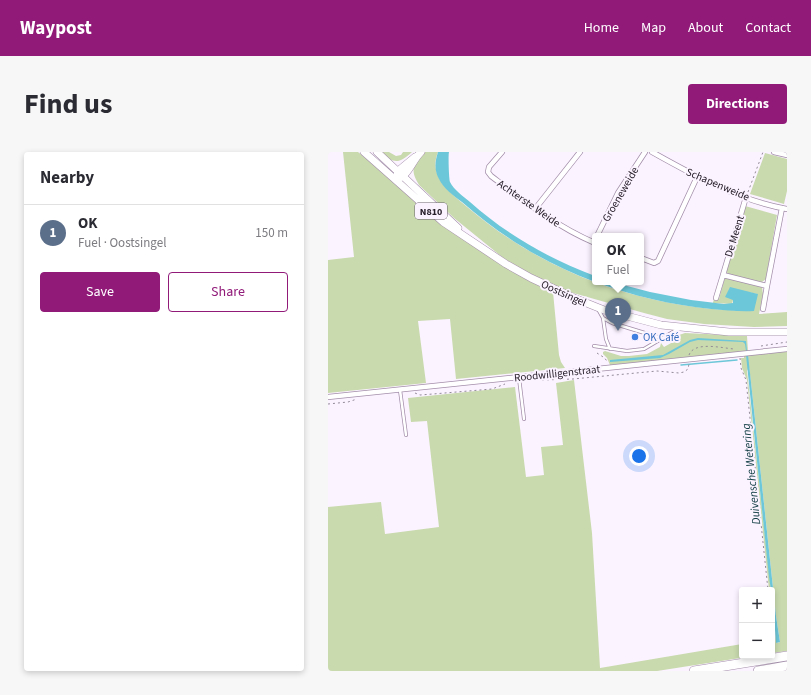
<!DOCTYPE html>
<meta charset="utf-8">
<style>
:root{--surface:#fff;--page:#f7f7f7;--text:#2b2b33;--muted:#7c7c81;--line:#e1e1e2;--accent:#911a79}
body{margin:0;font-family:"Source Sans 3",sans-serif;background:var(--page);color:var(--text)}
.controls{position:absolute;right:12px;bottom:12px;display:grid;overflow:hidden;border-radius:4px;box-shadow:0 2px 6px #0003}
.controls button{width:36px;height:36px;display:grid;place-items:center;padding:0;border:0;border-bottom:1px solid var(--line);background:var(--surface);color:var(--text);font:20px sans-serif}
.you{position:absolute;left:311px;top:304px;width:14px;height:14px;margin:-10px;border:3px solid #fff;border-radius:50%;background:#1a73e8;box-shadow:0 0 0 6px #1a73e833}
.badge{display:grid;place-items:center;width:26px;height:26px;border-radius:50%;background:var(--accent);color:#fff;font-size:13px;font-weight:700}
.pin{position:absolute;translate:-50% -33px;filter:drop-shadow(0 1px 2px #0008)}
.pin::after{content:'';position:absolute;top:21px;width:14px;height:12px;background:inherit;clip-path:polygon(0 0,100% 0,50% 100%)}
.popup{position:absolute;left:264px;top:81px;width:52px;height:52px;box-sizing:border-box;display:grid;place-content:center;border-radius:4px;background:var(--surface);filter:drop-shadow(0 1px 3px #0005);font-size:13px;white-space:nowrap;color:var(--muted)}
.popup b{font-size:15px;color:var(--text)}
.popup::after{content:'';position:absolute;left:50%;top:100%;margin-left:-8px;border:8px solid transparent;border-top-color:var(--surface)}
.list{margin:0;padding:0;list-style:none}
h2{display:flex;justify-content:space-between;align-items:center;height:52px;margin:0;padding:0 16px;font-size:17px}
h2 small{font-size:13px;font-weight:400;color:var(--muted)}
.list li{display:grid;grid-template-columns:26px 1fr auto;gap:12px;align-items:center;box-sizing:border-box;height:56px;padding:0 16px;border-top:1px solid var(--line)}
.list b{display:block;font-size:15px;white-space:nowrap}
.list p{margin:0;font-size:13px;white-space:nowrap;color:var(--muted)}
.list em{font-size:13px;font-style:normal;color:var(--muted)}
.actions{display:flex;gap:8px;padding:12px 16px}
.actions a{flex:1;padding:9px 0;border:1px solid var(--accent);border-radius:4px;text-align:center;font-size:14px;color:var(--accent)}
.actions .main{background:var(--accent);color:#fff}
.map{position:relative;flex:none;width:459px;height:519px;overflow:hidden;border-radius:4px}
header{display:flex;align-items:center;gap:24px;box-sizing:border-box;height:56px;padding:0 20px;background:var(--accent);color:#fff}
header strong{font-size:19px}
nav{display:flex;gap:22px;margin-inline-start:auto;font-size:14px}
.intro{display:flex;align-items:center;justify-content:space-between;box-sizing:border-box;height:96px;padding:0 24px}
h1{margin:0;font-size:28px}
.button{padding:10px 18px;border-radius:4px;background:var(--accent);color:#fff;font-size:14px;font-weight:700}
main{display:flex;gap:24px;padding:0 24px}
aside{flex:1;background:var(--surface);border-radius:4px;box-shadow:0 2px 6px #0003}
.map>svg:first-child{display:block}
.green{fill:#c9daae}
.water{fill:#6cc7d8}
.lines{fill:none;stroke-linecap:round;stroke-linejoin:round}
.stream{stroke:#6cc7d8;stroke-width:1.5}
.lane-casing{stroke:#a38eaa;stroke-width:4}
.street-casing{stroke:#a38eaa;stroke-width:6}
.secondary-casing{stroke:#a38eaa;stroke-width:8}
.primary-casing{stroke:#a38eaa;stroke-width:8}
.highway-casing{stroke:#a38eaa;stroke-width:10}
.path{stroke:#938b97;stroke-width:1;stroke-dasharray:2 3;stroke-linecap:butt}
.lane{stroke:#fff;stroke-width:2.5}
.street{stroke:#fff;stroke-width:4.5}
.secondary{stroke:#fff;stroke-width:7}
.primary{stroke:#fff;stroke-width:7}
.highway{stroke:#fff;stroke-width:9}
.shop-dot{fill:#3f7fe0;stroke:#fbf3ff;stroke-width:1.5}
.labels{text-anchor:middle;stroke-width:4;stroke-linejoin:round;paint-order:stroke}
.shield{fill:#fbf3ff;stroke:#675f6b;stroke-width:1}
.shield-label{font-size:10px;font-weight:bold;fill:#28202b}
.street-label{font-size:11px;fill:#28202b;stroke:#fbf3ff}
.shop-label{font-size:11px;fill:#366cbe;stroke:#fbf3ff;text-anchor:start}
.water-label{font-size:12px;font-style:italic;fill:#154047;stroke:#fbf3ff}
</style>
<header>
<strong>Waypost</strong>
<nav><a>Home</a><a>Map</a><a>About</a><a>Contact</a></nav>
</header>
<div class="intro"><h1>Find us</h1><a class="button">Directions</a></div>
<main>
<aside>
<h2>Nearby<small></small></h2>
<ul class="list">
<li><span class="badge" style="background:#5c6f8a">1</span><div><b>OK</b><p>Fuel · Oostsingel</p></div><em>150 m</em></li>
</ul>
<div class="actions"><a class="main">Save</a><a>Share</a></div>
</aside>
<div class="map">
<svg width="459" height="519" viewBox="0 0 459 519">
<rect width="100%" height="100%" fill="#fbf3ff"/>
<path class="green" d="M15 0H30L59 23 107 65 206 131 225 140 231 203 233 210 237 216 128 227 122 167 90 169 98 231 0 241V108L26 105Z
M51 0H61L68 4 73 3 75 0H84C70 13 66 11 51 0Z
M96 0H110C100 25 122 40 138 54 203 110 283 144 368 155 386 158 404 158 422 159L429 142 420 140 405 148 404 152 385 151 386 146 391 147 397 125 434 135 435 142 431 162 459 160V174L426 175 376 172 339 167 316 161 238 139 210 126 179 109 126 66 91 33C81 16 86 15 96 0Z
M437 1 459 7V39L456 52 422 42Z
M417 54 449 63 438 127 434 130C423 129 407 127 398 120Z
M357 181 419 184 420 199 282 213 279 206 275 202V200L277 199 293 204H301L319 202 332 195 333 191 336 195 345 190 342 186Z
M459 199V499L444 501V487L446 484 444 449 448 491 452 490 448 464 423 230 421 215 419 219 443 438H441L419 228 414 216 413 206H416V203Z
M246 228 264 381 272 516 414 492V504H425L329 519H0V355L53 350 57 382 111 375 99 269 83 270 80 246 187 235 198 325 216 323 213 295 235 293 228 231Z"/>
<path class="water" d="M110 0H121C120 4 121 28 122 30 126 38 135 44 142 50 178 82 221 107 267 124V130C217 111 175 86 134 50 126 44 115 36 111 27 106 18 107 9 110 0Z
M267 130H284L322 140 363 148 396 152 405 151V148L397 145 402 135 430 142 426 159C412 160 397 158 383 157 344 153 305 144 267 130Z
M370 186 418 189 419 199H418L417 192 415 190 370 188 362 190 341 202 332 206 282 210V208L335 203 362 188Z
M418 203H420L423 230 448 464 452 490 448 491 444 438H443L441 425Z"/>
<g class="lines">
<path class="stream" d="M353 213 409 208"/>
<defs>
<path id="lane" d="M270 157 275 166 278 187 282 197
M275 166 284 171 330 185 337 186
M266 194 299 199 316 197 350 177
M191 226 196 267
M72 238 78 283"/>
<path id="street" d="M174 0 161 15 160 20 163 24C196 49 229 75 267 91
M324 0C365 23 412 49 459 57
M446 0 459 3
M418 45 395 123 439 134 454 56
M207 57 252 0
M269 84 290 41 317 0
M313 106 326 111 330 109 369 25
M388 146 395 123
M435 157 439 134
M0 245 459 197"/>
<path id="secondary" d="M69 24 70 19 87 5
M70 27C82 21 84 9 93 0"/>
<path id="primary" d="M36 0 115 70 178 112 203 126 246 146 276 158 333 173 401 180H459
M49 0 130 76"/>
<path id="highway" d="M366 519 459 504
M430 519 459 514"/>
</defs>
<use href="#lane" class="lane-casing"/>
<use href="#street" class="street-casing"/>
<use href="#secondary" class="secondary-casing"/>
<use href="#primary" class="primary-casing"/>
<use href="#highway" class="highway-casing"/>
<path class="path" d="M420 40 435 0
M433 194 459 190
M269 201C273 204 279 206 279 211
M361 203C366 189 394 196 406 197
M412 206 413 216 418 228 440 438
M214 228 245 227 329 219 351 221 356 220 360 217 361 212
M87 241 92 243 105 242 164 237 177 232
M0 252 20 250 29 247"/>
<use href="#lane" class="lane"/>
<use href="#street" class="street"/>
<use href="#secondary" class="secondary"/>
<use href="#primary" class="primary"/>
<use href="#highway" class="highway"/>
</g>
<circle class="shop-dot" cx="307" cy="185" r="4"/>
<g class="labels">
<rect class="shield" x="87" y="51" width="32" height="16" rx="3"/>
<g class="shield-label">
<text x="103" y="63">N810</text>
</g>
<g class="street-label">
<text transform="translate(390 32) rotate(23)" y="4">Schapenweide</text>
<text transform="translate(292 42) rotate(-60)" y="4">Groeneweide</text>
<text transform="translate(201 51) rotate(35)" y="4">Achterste Weide</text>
<text transform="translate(406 84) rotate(-73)" y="4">De Meent</text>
<text transform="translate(236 141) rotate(24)" y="4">Oostsingel</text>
<text transform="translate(229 221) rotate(-6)" y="4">Roodwilligenstraat</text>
</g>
<g class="shop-label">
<text x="315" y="189">OK Café</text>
</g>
<g class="water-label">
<text transform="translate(423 322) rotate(-96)" y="4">Duivensche Wetering</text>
</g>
</g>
</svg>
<div class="controls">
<button>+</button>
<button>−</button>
</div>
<div class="you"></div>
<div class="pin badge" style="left:290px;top:179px;background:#5c6f8a">1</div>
<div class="popup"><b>OK</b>Fuel</div>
</div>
</main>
